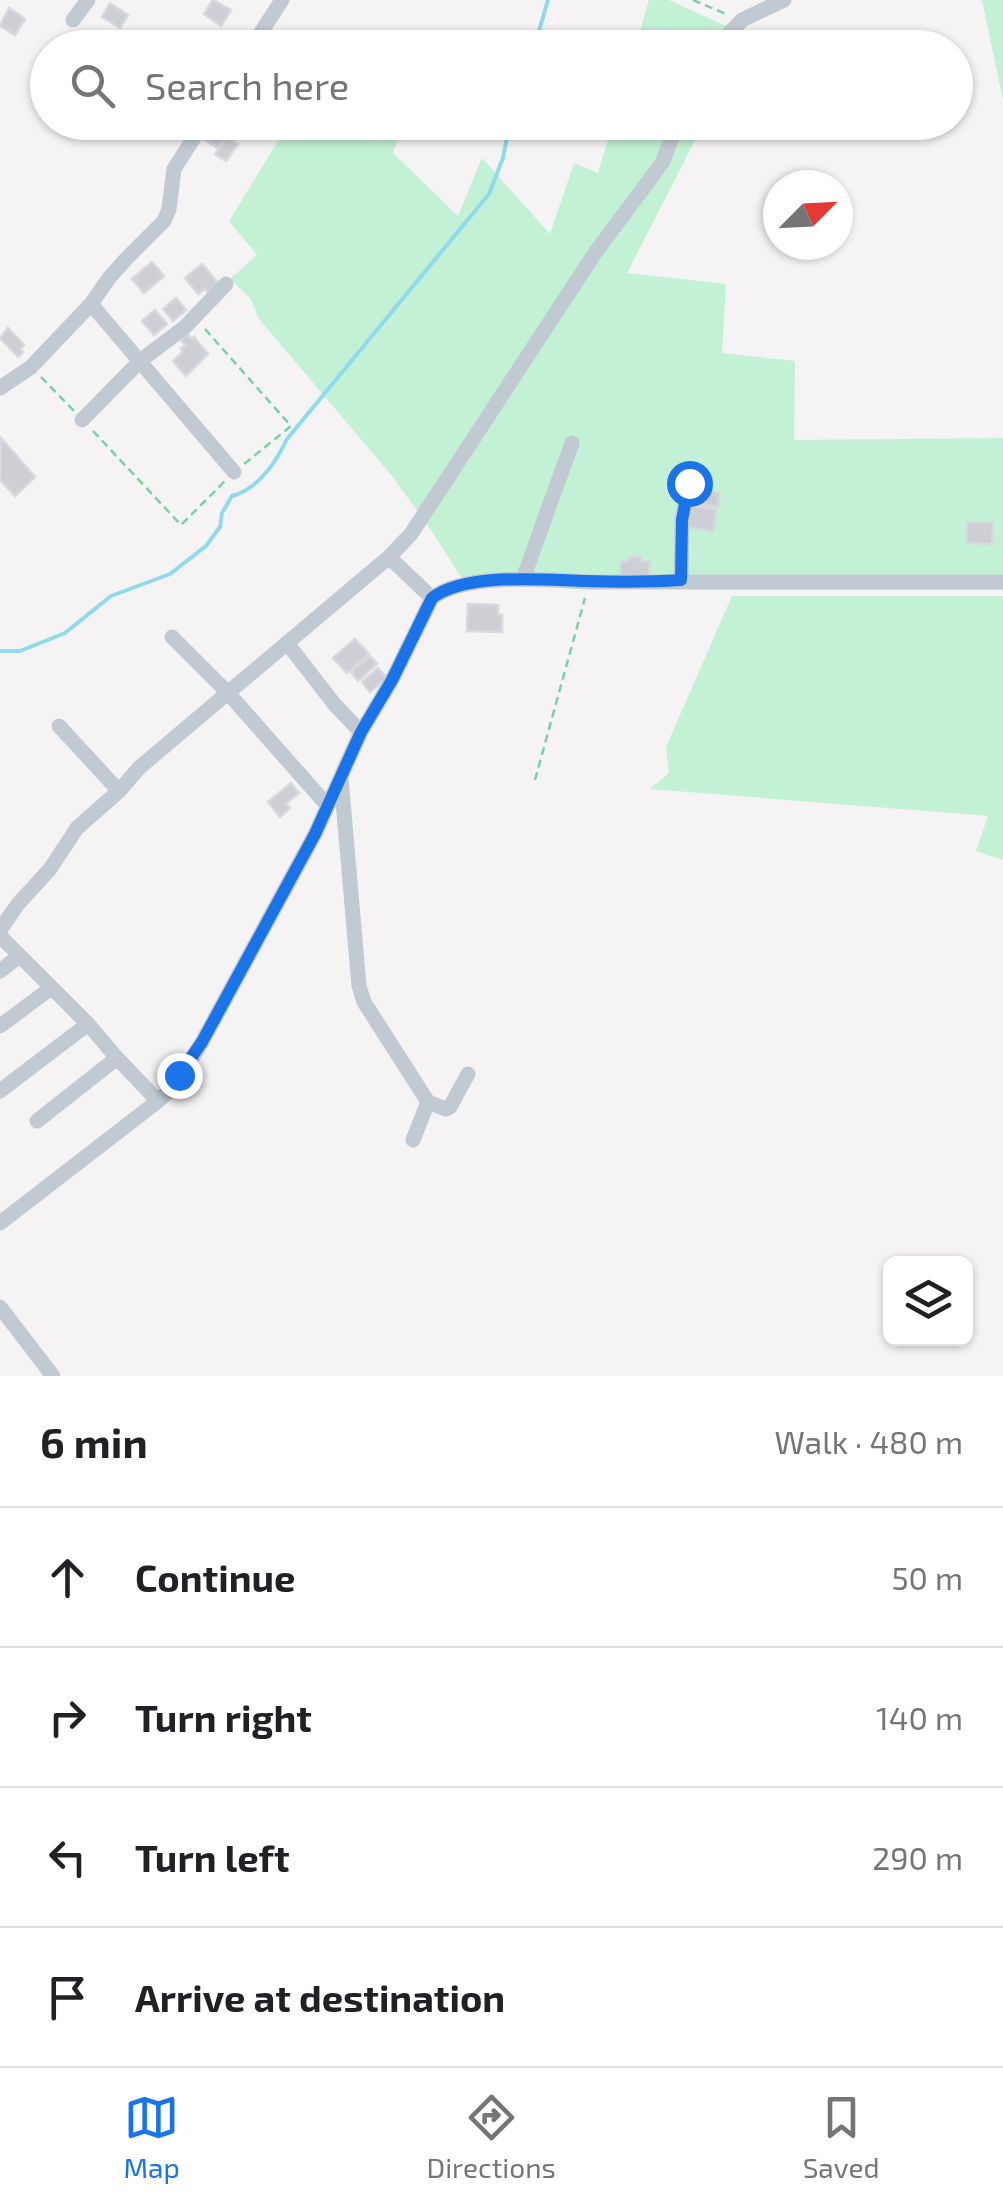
<!DOCTYPE html>
<meta charset="utf-8">
<style>
:root{--surface:#fff;--page:#f2f2f2;--text:#202124;--muted:#757577;--line:#e0e0e0;--accent:#1a73e8}
body{margin:0;font-family:"Exo 2",sans-serif;background:var(--page);color:var(--text)}
.controls{position:absolute;right:30px;bottom:30px;display:grid;overflow:hidden;border-radius:15px;box-shadow:0 2px 8px #0004}
.controls button{width:90px;height:90px;display:grid;place-items:center;padding:0;border:0;border-bottom:2px solid var(--line);background:var(--surface);color:var(--text);font:50px sans-serif}
.compass{position:absolute;left:763px;top:170px;width:90px;height:90px;border-radius:50%;background:var(--surface);box-shadow:0 2px 8px #0004;rotate:66deg}
.stop{position:absolute;width:30px;height:30px;margin:-22px;border:8px solid #1a73e8;border-radius:50%;background:#fff}
.stop.end{background:#1a73e8;border-color:#fff;box-shadow:0 2px 10px #0008}
.list{margin:0;padding:0;list-style:none}
h2{display:flex;justify-content:space-between;align-items:center;height:130px;margin:0;padding:0 40px;font-size:42px}
h2 small{font-size:32px;font-weight:400;color:var(--muted)}
.list li{display:grid;grid-template-columns:65px 1fr auto;gap:30px;align-items:center;box-sizing:border-box;height:140px;padding:0 40px;border-top:2px solid var(--line)}
.list b{display:block;font-size:38px;white-space:nowrap}
.list em{font-size:32px;font-style:normal;color:var(--muted)}
.icon{flex:none;width:55px;height:55px;fill:none;stroke:currentColor;stroke-width:2;stroke-linecap:round;stroke-linejoin:round}
.map{position:relative;flex:none;width:1003px;height:1376px;overflow:hidden}
.search{position:absolute;background:var(--surface);box-shadow:0 2px 8px #0004;left:30px;right:30px;top:30px;height:110px;display:flex;align-items:center;gap:25px;box-sizing:border-box;padding:0 35px;border-radius:55px;color:var(--muted);font-size:38px}
.sheet{height:690px;background:var(--surface)}
nav{display:flex;justify-content:space-around;align-items:center;box-sizing:border-box;height:140px;border-top:2px solid var(--line);background:var(--surface);font-size:28px;color:var(--muted)}
nav a{display:grid;justify-items:center;gap:5px}
nav .on{color:var(--accent)}
.map>svg:first-child{display:block}
.green{fill:#c3f1d5}
.lines{fill:none;stroke-linecap:round;stroke-linejoin:round}
.stream{stroke:#90daee;stroke-width:4}
.building{fill:#cdcfd5;stroke:#d7d9de;stroke-width:2.5}
.path{stroke:#7ad0a6;stroke-width:2.5;stroke-dasharray:8 5;stroke-linecap:butt}
.minor{stroke:#c1cad2;stroke-width:15}
.route{stroke:#1a73e8;stroke-width:12}
</style>
<div class="map">
<svg width="1003" height="1376" viewBox="0 0 1003 1376">
<rect width="100%" height="100%" fill="#f5f3f3"/>
<path class="green" d="M649 0H669L754 39 749 47 635 48Z
M982 0H1003V100Z
M289 123H404L393 153 458 216 482 158 550 234 574 163 598 173 613 123H704L627 273 726 284 722 353 795 361 794 440 1003 438V584L604 583 468 588 431 530 392 476 259 319 250 298 230 279 257 255 229 221Z
M732 596H1003V860L976 851 988 816 650 789 669 773 666 747Z"/>
<g class="lines">
<path class="stream" d="M534 48 548 0
M0 651H20L65 633 111 596 170 574 206 546 220 527 222 513 232 496C258 489 276 462 287 439L489 194 503 158 510 122"/>
</g>
<path class="building" d="M213 0 231 10 221 26 204 14Z
M110 3 128 15 120 28 102 17Z
M9 8 25 19 15 35 0 26Z
M209 125 226 136 218 148 201 138Z
M227 137 238 144 226 161 215 154Z
M152 262 164 276 144 293 132 279Z
M202 264 218 283 208 292 205 289 198 294 185 278Z
M176 298 186 310 173 321 163 309Z
M155 310 167 324 154 335 142 321Z
M8 328 24 345 20 349 23 352 18 357 0 338Z
M187 334 192 339 194 337 208 354 186 376 173 361 183 352 181 349 185 345 181 340Z
M1 438 35 477 15 496 0 480Z
M697 489 720 493 718 507 695 504Z
M690 506 716 509 713 531 688 527Z
M967 522H993L992 544 967 543Z
M629 557H641V561L650 562 649 581 620 580 621 561H629Z
M468 604 498 605V615H502V632L467 631Z
M355 639 369 654 347 673 333 658Z
M370 656 377 664 358 681 351 672Z
M378 668 387 678 370 692 362 682Z
M291 783 299 793 286 803 290 808 280 817 268 802Z"/>
<g class="lines">
<path class="path" d="M693 0 726 14
M205 329 291 426 243 465
M41 377 74 411
M93 431 181 525 226 480
M535 780 585 598"/>
<path class="minor" d="M73 20 88 0
M251 48 282 0
M715 48 742 20 784 0
M91 304 234 472
M0 388 31 367 91 304 109 278 127 258 164 221 169 209 174 169 204 122
M82 420 140 361 185 327 226 284
M389 557 432 598
M523 579 572 443
M681 580 682 519 689 483
M172 637 228 693 327 805
M287 643 335 705 361 732
M59 726 119 791
M341 778 359 986 364 1002 428 1102 446 1109 450 1107 468 1074
M0 930 18 904 50 869 77 828 119 791 140 767 389 557 411 534 595 253 662 163 678 122
M0 936 88 1024 117 1058 158 1101
M0 971 19 956
M0 1026 51 988
M0 1091 88 1024
M37 1121 117 1058
M413 1140 428 1102
M0 1223 158 1101 175 1085 202 1042 315 834 361 732 392 680 432 598C466 572 547 580 589 582H1003
M0 1307 53 1376"/>
</g>
<g class="lines">
<path class="route" d="M179 1075 202 1042 315 834 361 732 392 680 432 598C467 572 544 580 586 581 618 582 650 582 681 580L682 520 689 483"/>
</g>
</svg>
<div class="controls">
<button><svg class="icon" aria-label="layers" viewBox="0 0 24 24"><path d="M12 4l9 5-9 5-9-5zM3 14l9 5 9-5"/></svg></button>
</div>
<svg class="compass" viewBox="-18 -18 36 36"><path d="M0-13l5 13h-10z" fill="#e53935"/><path d="M0 13l5-13h-10z" fill="#757577"/></svg>
<div class="stop" style="left:689px;top:483px"></div>
<div class="stop end" style="left:179px;top:1075px"></div>
<div class="search"><svg class="icon" aria-label="search" viewBox="0 0 24 24"><circle cx="10" cy="10" r="6"/><path d="M15 15l6 6"/></svg>Search here</div>
</div>
<section class="sheet">
<h2>6 min<small>Walk · 480 m</small></h2>
<ul class="list">
<li><svg class="icon" aria-label="ahead" viewBox="0 0 24 24"><path d="M12 20V5M6 11l6-6 6 6"/></svg><div><b>Continue</b></div><em>50 m</em></li>
<li><svg class="icon" aria-label="right" viewBox="0 0 24 24"><path d="M7 20v-9h11M14 6l5 5-5 5"/></svg><div><b>Turn right</b></div><em>140 m</em></li>
<li><svg class="icon" aria-label="left" viewBox="0 0 24 24"><path d="M17 20v-9H6M10 6l-5 5 5 5"/></svg><div><b>Turn left</b></div><em>290 m</em></li>
<li><svg class="icon" aria-label="arrive" viewBox="0 0 24 24"><path d="M6 21V4h12l-3 4 3 4H6"/></svg><div><b>Arrive at destination</b></div></li>
</ul>
</section>
<nav>
<a class="on"><svg class="icon" aria-label="map" viewBox="0 0 24 24"><path d="M3 6l6-2 6 2 6-2v14l-6 2-6-2-6 2zM9 4v14M15 6v14"/></svg>Map</a>
<a><svg class="icon" aria-label="directions" viewBox="0 0 24 24"><path d="M12 3l9 9-9 9-9-9zM9 14v-3h6M13 9l2 2-2 2"/></svg>Directions</a>
<a><svg class="icon" aria-label="saved" viewBox="0 0 24 24"><path d="M7 4h10v16l-5-4-5 4z"/></svg>Saved</a>
</nav>
